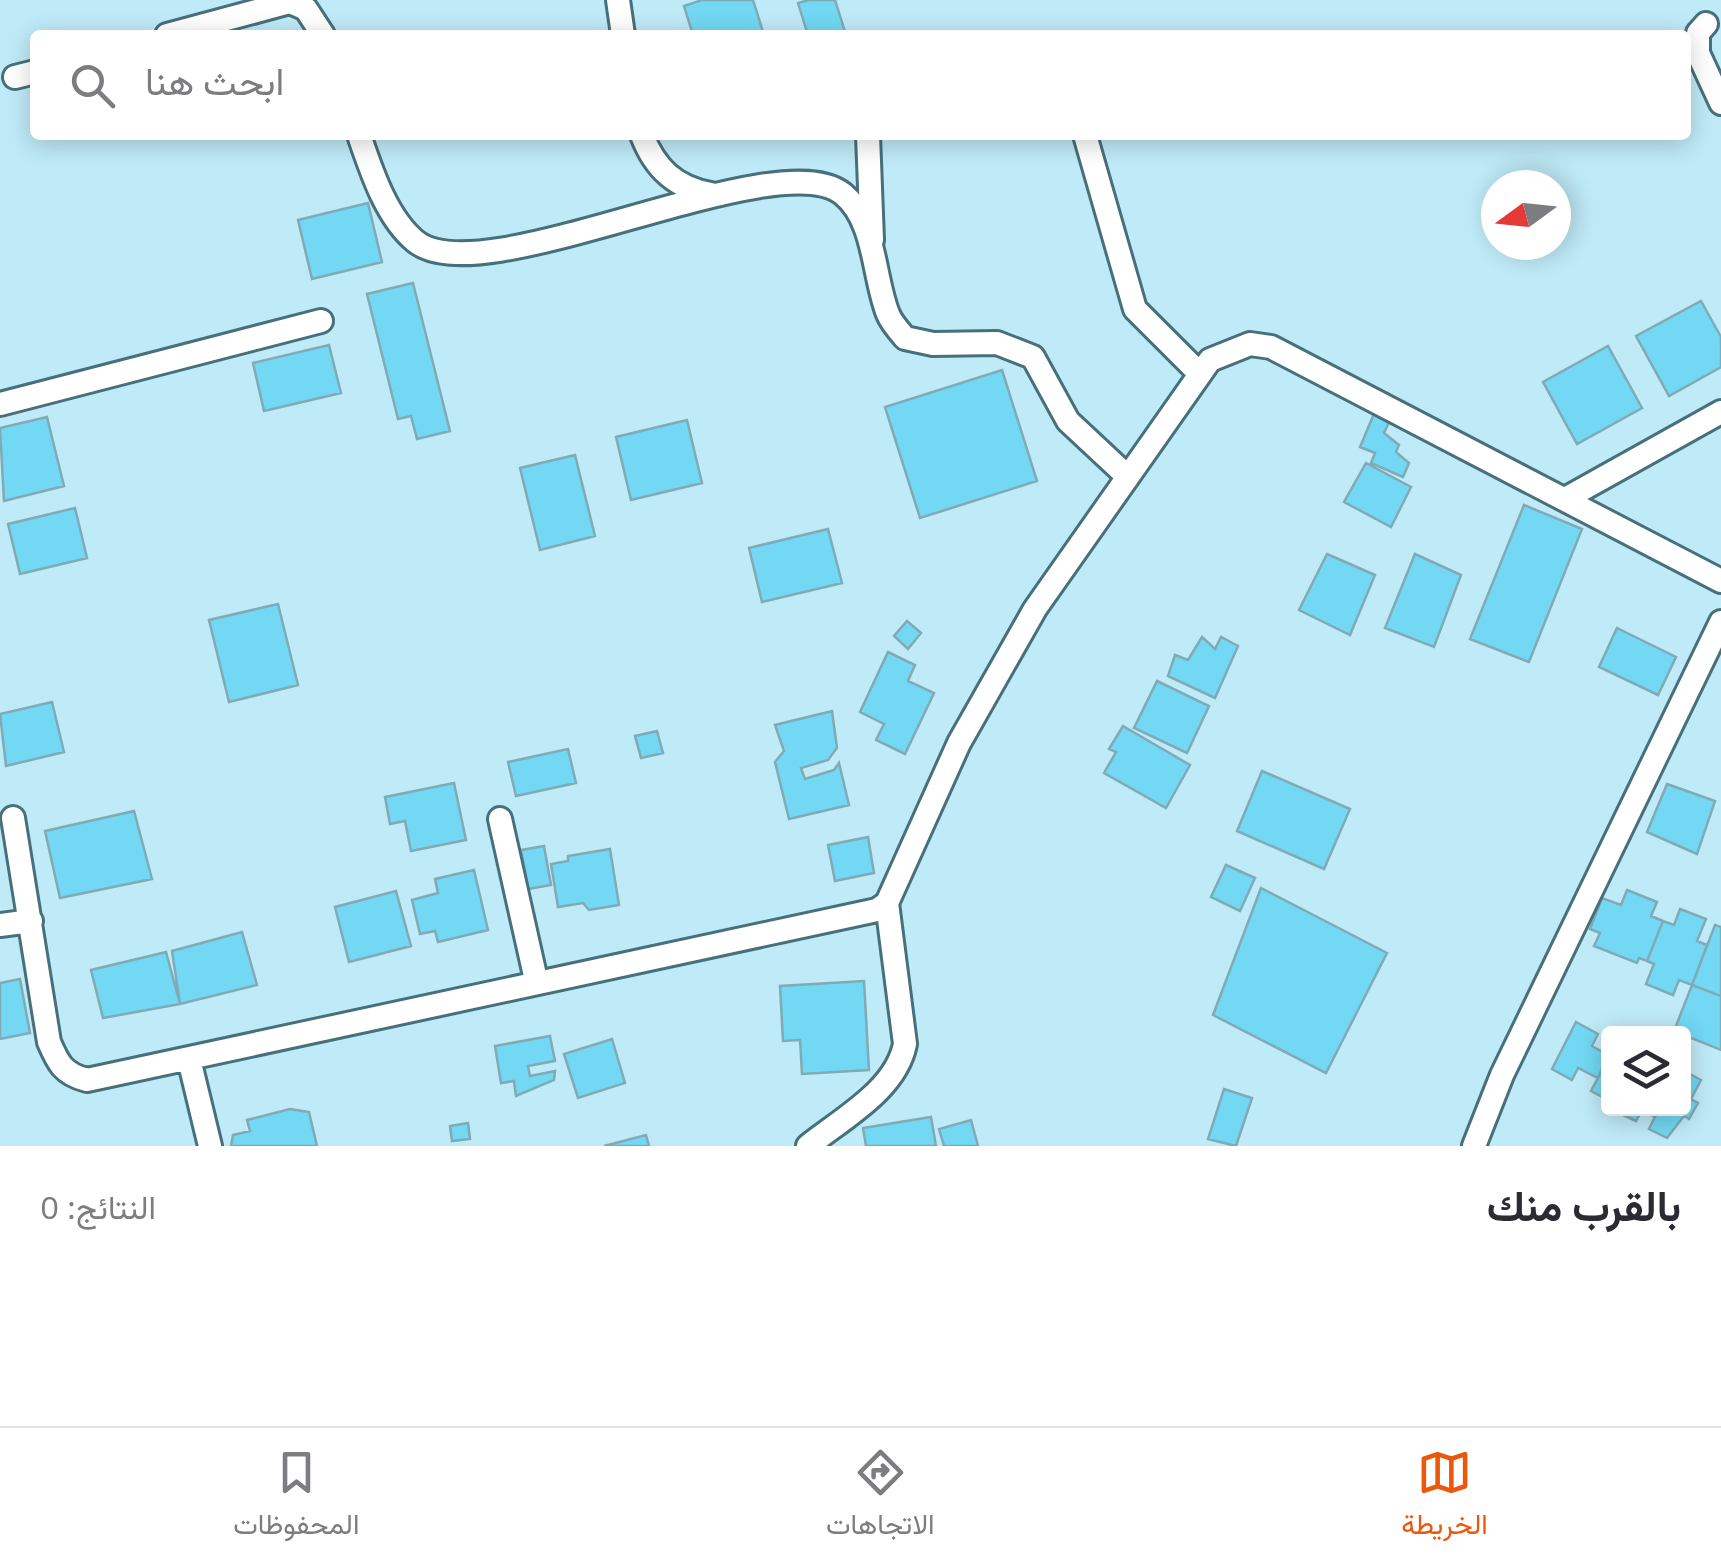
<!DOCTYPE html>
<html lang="ar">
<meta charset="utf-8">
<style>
:root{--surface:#fff;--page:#f7f7f7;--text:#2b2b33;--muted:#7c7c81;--line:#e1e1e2;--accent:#ea580c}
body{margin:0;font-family:"IBM Plex Sans",Vazirmatn,sans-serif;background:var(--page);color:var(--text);direction:rtl}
.controls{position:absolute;right:30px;bottom:30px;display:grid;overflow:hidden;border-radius:10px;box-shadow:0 5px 25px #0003}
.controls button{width:90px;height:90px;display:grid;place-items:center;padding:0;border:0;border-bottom:2px solid var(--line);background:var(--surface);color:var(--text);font:50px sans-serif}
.compass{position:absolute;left:1481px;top:170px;width:90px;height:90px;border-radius:50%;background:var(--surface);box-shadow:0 5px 25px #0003;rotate:255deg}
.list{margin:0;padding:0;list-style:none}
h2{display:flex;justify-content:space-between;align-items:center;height:130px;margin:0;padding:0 40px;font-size:42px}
h2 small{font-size:32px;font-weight:400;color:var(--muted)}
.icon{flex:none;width:55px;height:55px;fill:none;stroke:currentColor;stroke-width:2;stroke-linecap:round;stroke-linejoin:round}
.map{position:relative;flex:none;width:1721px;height:1146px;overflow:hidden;direction:ltr}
.search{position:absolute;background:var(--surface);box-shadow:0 5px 25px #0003;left:30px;right:30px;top:30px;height:110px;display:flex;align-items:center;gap:25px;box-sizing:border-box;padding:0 35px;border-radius:10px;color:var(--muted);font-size:38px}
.sheet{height:280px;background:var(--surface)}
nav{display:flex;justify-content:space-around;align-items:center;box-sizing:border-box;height:140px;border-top:2px solid var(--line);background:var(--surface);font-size:28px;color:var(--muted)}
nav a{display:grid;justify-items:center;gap:5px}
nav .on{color:var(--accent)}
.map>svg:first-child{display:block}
.building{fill:#72d8f3;stroke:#80aab6;stroke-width:2.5}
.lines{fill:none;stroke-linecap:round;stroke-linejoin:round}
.minor-casing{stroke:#47707b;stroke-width:28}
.minor{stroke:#fff;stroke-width:22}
</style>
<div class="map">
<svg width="1721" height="1146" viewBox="0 0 1721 1146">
<rect width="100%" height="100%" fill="#bfeaf7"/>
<path class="building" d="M702 0H753L764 35H693L684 6Z
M809 0H835L846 35H808L798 3Z
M368 203 382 262 312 279 298 220Z
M413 283 450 431 417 439 411 416 398 419 367 294Z
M1701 301 1721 337V367L1669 396 1636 336Z
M329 345 341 393 264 411 253 363Z
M1608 346 1642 408 1577 444 1543 382Z
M1002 370 1037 481 920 518 885 407Z
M1376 409 1392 416 1384 433 1399 445 1396 452 1409 463 1403 477 1371 463 1375 453 1360 447Z
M47 417 64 486 4 501 0 428Z
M687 420 702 483 631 500 616 437Z
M575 455 595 536 540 550 520 468Z
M1366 463 1411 487 1391 527 1344 502Z
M1524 505 1582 529 1529 662 1470 639Z
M75 508 87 558 20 574 8 524Z
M828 529 842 583 762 602 749 548Z
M1327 554 1375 575 1350 635 1299 610Z
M1415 554 1461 575 1434 647 1385 628Z
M278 604 298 685 229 702 209 620Z
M907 621 921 633 908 649 894 636Z
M1617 628 1676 657 1658 695 1599 667Z
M1202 637 1215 649 1221 637 1238 646 1215 698 1168 676 1175 655 1188 660Z
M888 652 915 665 908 681 934 693 905 754 876 740 884 724 860 712Z
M1157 681 1209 706 1187 753 1134 728Z
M52 702 64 752 6 766 0 714Z
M832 711 837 748 828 760 801 768 805 779 834 770 839 763 849 805 789 819 775 762 784 751 775 725Z
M1123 726 1190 765 1166 808 1104 773 1116 752 1109 749Z
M657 731 663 753 641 758 635 736Z
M568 749 576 783 516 796 508 762Z
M1262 771 1350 809 1324 869 1237 831Z
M454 783 466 840 411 851 405 821 390 824 385 797Z
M1667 784 1715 801 1697 854 1647 832Z
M134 811 152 879 60 898 45 831Z
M868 837 874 873 835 881 828 845Z
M544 846 551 885 528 889 521 850Z
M610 849 619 905 589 910 583 903 558 907 551 864 568 861V856Z
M1226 865 1255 878 1240 911 1211 897Z
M474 870 488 930 438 942 435 931 420 934 412 900 438 893 435 879Z
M1261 888 1387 953 1326 1073 1213 1015Z
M1627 890 1657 902 1651 916 1663 921 1647 961 1639 958 1637 963 1594 946 1600 933 1590 929 1602 898 1621 905Z
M396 891 411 946 349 962 335 907Z
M1680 909 1706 919 1697 941 1707 945 1692 985 1679 980 1673 995 1646 984 1654 964 1647 961 1663 921 1674 925Z
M1715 925 1721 927V996L1692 985Z
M242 932 257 985 180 1004 172 951Z
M166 952 180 1004 103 1018 91 970Z
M20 979 30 1033 0 1039V983Z
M864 981 869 1070 802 1074 800 1040 783 1041 780 986Z
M1692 985 1721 996V1050L1674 1031Z
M1576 1022 1598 1034 1592 1046 1608 1055 1598 1078 1578 1068 1572 1080 1552 1069Z
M550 1036 555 1061 528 1066 530 1076 555 1071 554 1080 516 1096 514 1081 501 1083 495 1046Z
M612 1039 625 1083 578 1098 564 1054Z
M1608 1059V1100L1591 1091Z
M1684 1071 1701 1080 1691 1099 1698 1103 1689 1119 1684 1116 1667 1138 1649 1129 1659 1108H1684Z
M1224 1089 1252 1098 1236 1146 1208 1139Z
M1621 1108H1659L1655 1117 1642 1110 1636 1121 1619 1113Z
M290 1109 309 1112 317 1146H231L233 1135 250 1131 247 1120Z
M931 1117 936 1146H866L863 1128Z
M971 1120 978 1146H944L939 1129Z
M468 1123 470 1139 452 1141 450 1126Z
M646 1135 649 1146H604Z"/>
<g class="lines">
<defs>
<path id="minor" d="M618 0 623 35
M1706 24 1698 33V53L1721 103
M167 35 290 2 306 9 323 35
M15 77 35 72
M359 135C371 170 386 217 415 241 482 297 776 140 843 194 876 221 873 277 888 314 891 322 899 331 905 338L933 344 997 343 1033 357 1068 421 1128 477
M642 135C655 169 676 188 711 194
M868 135 872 240
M1085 135 1135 309 1200 374
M0 404 321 321
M1565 499 1721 412
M13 818 49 1042C58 1063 63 1074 87 1080L877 910 887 903 959 743 1035 609 1210 360 1250 344 1271 347 1721 581
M500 819 536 980
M0 925 31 921
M189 1059 210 1146
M808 1146C843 1118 896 1090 905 1044L887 903
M1474 1146 1502 1075 1721 622"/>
</defs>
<use href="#minor" class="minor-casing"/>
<use href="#minor" class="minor"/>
</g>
</svg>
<div class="controls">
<button><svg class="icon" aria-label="layers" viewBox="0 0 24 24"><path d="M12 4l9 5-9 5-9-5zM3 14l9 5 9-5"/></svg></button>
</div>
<svg class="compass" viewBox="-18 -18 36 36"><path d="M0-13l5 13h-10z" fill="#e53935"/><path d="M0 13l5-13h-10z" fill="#7c7c81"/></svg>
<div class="search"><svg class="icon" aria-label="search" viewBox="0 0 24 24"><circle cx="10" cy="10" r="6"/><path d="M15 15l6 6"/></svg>ابحث هنا</div>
</div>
<section class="sheet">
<h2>بالقرب منك<small>النتائج: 0</small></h2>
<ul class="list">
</ul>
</section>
<nav>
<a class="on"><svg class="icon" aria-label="map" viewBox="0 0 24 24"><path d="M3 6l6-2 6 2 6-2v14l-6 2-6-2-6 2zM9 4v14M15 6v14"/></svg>الخريطة</a>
<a><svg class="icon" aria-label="directions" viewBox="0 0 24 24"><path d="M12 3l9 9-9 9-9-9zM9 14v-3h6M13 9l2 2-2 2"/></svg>الاتجاهات</a>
<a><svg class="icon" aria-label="saved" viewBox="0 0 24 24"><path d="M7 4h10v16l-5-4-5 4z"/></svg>المحفوظات</a>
</nav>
